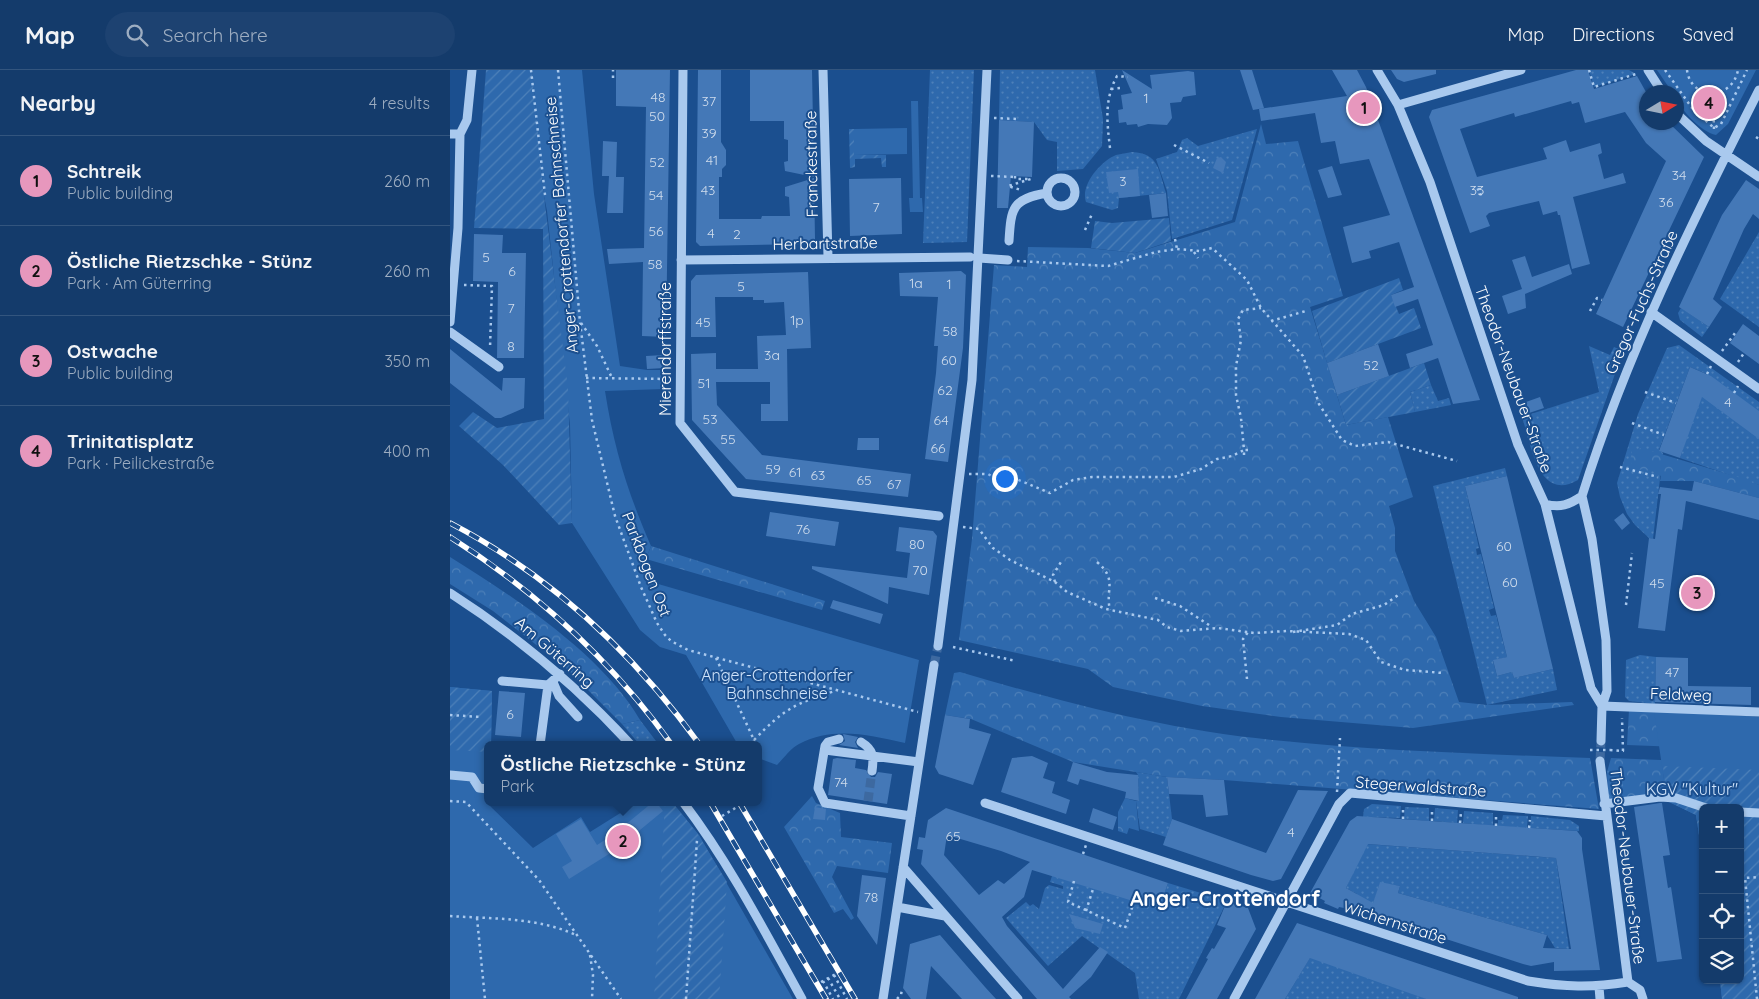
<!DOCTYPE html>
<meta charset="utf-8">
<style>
:root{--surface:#143b6b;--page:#1d4271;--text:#f1f3f6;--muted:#9dadc1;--line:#33557e;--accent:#e797bd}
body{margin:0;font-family:Quicksand,sans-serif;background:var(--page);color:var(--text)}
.controls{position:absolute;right:15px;bottom:15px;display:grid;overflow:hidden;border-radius:8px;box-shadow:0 1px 4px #0004}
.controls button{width:45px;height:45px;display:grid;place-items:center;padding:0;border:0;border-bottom:1px solid var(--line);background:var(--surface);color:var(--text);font:25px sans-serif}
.compass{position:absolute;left:1189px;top:15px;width:45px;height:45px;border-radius:50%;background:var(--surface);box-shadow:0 1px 4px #0004;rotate:80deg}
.you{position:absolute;left:554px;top:408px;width:18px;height:18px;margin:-12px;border:4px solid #fff;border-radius:50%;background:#1a73e8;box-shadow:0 0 0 8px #1a73e833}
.badge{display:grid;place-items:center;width:32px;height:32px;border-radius:50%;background:var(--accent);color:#111;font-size:16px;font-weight:700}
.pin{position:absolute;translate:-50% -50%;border:2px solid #fff;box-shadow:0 1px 5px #0006}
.popup{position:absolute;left:34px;top:671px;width:278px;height:65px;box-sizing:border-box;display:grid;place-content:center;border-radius:8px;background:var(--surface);filter:drop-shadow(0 1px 4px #0005);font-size:16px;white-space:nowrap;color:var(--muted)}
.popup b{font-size:19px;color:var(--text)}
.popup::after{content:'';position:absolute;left:50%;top:100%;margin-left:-10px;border:10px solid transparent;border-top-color:var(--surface)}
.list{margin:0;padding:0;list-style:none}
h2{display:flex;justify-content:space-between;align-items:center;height:65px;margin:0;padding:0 20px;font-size:21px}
h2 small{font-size:16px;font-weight:400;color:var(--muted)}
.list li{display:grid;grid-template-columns:32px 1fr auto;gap:15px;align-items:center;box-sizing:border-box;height:90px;padding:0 20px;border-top:1px solid var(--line)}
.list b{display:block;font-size:19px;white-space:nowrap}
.list p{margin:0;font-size:16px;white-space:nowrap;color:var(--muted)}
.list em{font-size:16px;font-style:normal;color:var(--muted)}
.icon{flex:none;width:28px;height:28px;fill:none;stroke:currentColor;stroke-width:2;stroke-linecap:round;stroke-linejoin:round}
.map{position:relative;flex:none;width:1309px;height:929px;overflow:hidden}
header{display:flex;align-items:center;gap:30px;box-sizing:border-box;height:70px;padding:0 25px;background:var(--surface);border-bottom:1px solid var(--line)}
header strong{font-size:24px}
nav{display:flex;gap:28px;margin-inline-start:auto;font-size:18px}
.search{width:350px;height:45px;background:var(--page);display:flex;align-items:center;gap:12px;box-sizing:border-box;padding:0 18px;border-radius:28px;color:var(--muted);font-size:19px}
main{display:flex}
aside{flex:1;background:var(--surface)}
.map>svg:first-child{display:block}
.grass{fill:url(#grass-dots)}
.forest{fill:url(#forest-crowns)}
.park{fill:#2e69ad}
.garden{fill:url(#garden-furrows)}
.building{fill:#4478b7;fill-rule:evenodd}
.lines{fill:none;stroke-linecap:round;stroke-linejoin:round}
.minor-tunnel{stroke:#3d69a0;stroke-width:9;stroke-dasharray:9 4.5;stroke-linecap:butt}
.path{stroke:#a9c9ee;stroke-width:2.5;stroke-dasharray:2.5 4;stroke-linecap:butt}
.minor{stroke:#a9c9ee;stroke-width:9}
.rail-casing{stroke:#fff;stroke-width:5.5}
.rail{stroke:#1b4f8f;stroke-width:4;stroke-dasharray:11;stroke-linecap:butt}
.path-bridge{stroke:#a9c9ee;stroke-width:2.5;stroke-dasharray:2.5 4;stroke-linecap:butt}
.labels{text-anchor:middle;stroke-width:4;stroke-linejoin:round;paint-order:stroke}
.number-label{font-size:14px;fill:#d0dded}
.street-label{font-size:16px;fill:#fff;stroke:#1b4f8f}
.park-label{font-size:16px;fill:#cfe3fa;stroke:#1b4f8f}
.district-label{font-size:21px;font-weight:bold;fill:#fff;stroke:#1b4f8f}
</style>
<header>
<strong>Map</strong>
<div class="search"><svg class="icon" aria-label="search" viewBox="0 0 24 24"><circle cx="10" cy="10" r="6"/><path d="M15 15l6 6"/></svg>Search here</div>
<nav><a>Map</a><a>Directions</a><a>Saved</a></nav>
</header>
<main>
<aside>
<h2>Nearby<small>4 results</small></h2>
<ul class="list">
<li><span class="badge">1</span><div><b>Schtreik</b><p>Public building</p></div><em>260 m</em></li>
<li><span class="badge">2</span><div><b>Östliche Rietzschke - Stünz</b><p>Park · Am Güterring</p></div><em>260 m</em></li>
<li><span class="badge">3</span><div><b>Ostwache</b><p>Public building</p></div><em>350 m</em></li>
<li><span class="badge">4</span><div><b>Trinitatisplatz</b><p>Park · Peilickestraße</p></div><em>400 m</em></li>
</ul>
</aside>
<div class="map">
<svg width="1309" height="929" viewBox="0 0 1309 929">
<defs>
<pattern id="grass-dots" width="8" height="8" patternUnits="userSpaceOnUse" patternTransform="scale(1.25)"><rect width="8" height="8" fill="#2e69ad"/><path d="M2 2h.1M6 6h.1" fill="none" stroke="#4d80b9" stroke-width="1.8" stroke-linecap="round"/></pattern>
<pattern id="forest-crowns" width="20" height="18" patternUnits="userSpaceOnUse" patternTransform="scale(1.25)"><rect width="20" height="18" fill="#2e69ad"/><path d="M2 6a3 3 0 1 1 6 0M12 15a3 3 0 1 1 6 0" fill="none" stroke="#4d80b9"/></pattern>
<pattern id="garden-furrows" width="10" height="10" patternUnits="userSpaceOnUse" patternTransform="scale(1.25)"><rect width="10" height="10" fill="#2e69ad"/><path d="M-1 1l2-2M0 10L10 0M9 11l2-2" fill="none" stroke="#4d80b9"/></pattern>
</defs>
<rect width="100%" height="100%" fill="#1b4f8f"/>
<path class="grass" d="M480 0H524L517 172 473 173Z
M550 0H645L653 49 652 76 633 99 607 101V72L597 70 584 52 549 50Z
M1139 0H1179L1186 4 1144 17Z
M807 59 782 150 722 169 717 121 706 89 727 82 732 70 737 68 748 76Z
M682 82C709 83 709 101 716 123L669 128 668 138 662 140 636 132C630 115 651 91 666 85 671 84 677 83 682 82Z
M1309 162V257L1270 229Z
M1231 238 1259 257 1252 267 1230 250 1228 243Z
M1229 275 1309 332V415L1230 388 1257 304 1240 297 1209 380 1213 383 1203 469 1199 468 1185 455 1177 444 1170 427 1167 413 1188 344 1217 278Z
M1139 276 1160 285 1164 277 1173 281 1128 410C1088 433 1081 374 1072 347L1149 322Z
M981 315 988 331 999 328 1001 335 965 342 960 322Z
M1055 398 1057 406 1015 416 1029 478 1026 479 1027 485 1031 484 1044 538 1039 540 1041 546 1046 545 1057 587 1043 591 1047 606 1062 602 1064 608 1103 599 1107 620 1037 635 983 416Z
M1190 585 1206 587 1205 634 1179 631 1175 627 1176 590Z
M190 650 209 675H190L172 654Z
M686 702 717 707 722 749 716 767 690 759 686 731H689L688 705Z
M922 734 951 736 950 748 913 747 914 739Z
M955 737 979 738V751L954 749Z
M985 738 1008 740 1007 753 984 751Z
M1014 741 1043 743V756L1013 753Z
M1053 745 1078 746 1077 758 1048 756V750H1052Z
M1081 746 1120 750 1129 756V761L1080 758Z
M916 774 1106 788 1119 879 1105 878 1097 865 948 823 950 816 930 813 920 844 904 840 907 824 896 818Z
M603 803 709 838 718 813 777 831 729 929H689L685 903 632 866 598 896 556 848 576 832 580 836 583 834 589 839 595 818 599 815 613 819V816L600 812Z
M861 886 977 929H835Z"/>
<path class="forest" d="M811 54 816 74 848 71 893 226 860 237 896 355 938 347 963 427 939 436 945 458V481L964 531 986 567 1009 632 1037 635 1122 632 1124 635 963 658 831 647 752 636 663 617 638 599 509 570 522 469 544 195 577 197 578 177 638 178 685 183 785 152Z
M1191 378 1298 410 1309 415V428L1244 411H1210L1211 406 1203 401 1185 399 1180 391 1182 381Z
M201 476 375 531 372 540 196 489Z
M0 487C64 527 152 584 190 650L172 654 117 599 43 541 0 514Z
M510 602C612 632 716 660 823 670 928 681 1034 684 1140 688L1149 739 774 710 717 707 623 692 521 649 495 645 504 603Z
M1179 640 1309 647V680L1177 675Z
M1161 688 1309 694 1213 696 1215 723 1158 730 1157 702Z
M362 726 366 733 390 743 391 767 442 773 438 803 387 796 382 807 404 848 401 850 393 839 384 843 334 757Z
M675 728 686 731 689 761 679 758 677 764 668 761V742Z"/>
<path class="park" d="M82 0H132L144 124 170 296 197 300H213L214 319 155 321C164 379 178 423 201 476L196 489H191L198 511 469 590 455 673C418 665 384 656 349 674 341 678 333 689 327 695L308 688V675H288L236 585 210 577 190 560 122 453 120 355 97 141 94 126Z
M1207 0H1306L1278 54 1266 65C1251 62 1226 37 1226 22H1222Z
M461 31H468L470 128H472L473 142H460L459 128H463Z
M457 58V84L404 85V59Z
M0 617 42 621 41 675H38L39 735 83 778 131 747 140 762 188 732H222L249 765 343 929H0Z
M1204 641 1309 647V929H1272L1270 910H1290V738H1253V792L1246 745 1217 731Z"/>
<path class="garden" d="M36 0H82L94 126 118 318 122 453 109 455 53 395 9 356 23 342 47 358 94 349 93 159 24 158Z
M399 59H404V85H436V97H432L431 88 405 89V97L400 98Z
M719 148 721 171 685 183 641 178 645 151 662 153Z
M949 208 953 220 941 225 949 244 964 238 971 258 877 293 862 241Z
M974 293 981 315 960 322 965 342 896 355 887 325Z
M0 617 42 621 41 675H38V682L0 680Z
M1213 696 1309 700V929H1272L1270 910H1290V738H1253V792L1246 745 1217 731Z
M215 732H222L247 763 277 812 269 929H204Z"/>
<path class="building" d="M166 0H220L216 267 192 266 193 192 159 194 157 179 194 178 196 37 166 36Z
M248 0H271V72L276 80V95L272 99V107H269V149H311L312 146H340L339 127 335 126V117L364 108 365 169 360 174 250 176 246 172Z
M300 0H362L364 107 335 101 334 92 338 91V70L334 69V51H300Z
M672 0 702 19 700 5 738 1 744 2 746 25 733 27 731 32 720 33 722 48 717 55 698 54 688 57 687 54 677 55 676 52 669 53 668 40 673 39 671 25 682 23Z
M790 0H802L814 38 803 40Z
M882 0H907L916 17 1030 330 1003 334 988 288 960 298 956 284 983 275 968 229 945 237 941 225 964 217 949 172 919 181 921 188 902 193 893 157 940 145 919 89 890 94 885 71 871 73 865 43 811 51 809 39 897 26Z
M941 0H986V4L954 12 947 9Z
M1126 0H1138L1144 19 1187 6 1196 22V52H1218L1254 87 1173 257 1146 244 1216 91 1196 73 1175 42 1135 53 1129 32 1122 34 1121 31 1065 47 1064 43 1010 59 1027 107 1097 89 1093 78 1116 70 1120 82 1150 73 1152 83 1148 85 1154 109 1173 103 1176 113 1123 127 1140 194 1122 199 1110 145H1108L1107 141 1093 145 1089 131 1039 143 1036 146 1040 156 1020 163 979 47 982 40Z
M549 50 584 52 582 107 561 106 558 138H547Z
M153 71 167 72 166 107H174L173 143H157L159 106H152Z
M771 87 776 92 773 103 763 98 767 88Z
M882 96 892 125 878 128 868 100Z
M688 99 690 126 669 128 668 122 659 123 656 102Z
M451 108 452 164 400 166 399 109Z
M1296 110 1309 119V149L1303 144 1294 159 1263 229 1272 237 1259 257 1229 237 1272 145Z
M716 123 718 146 702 148 699 125Z
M24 164 53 165 52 183H76L74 288H47L48 212 23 211Z
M1075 186 1082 207 1119 194 1122 204 1075 224 1076 238 1058 244 1052 226 1072 219 1062 190Z
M511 201 516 205 513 278 498 392 475 389 486 303 488 276H484L488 227 450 226 449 203Z
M358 202 361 278 337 279 338 351H311V334H320V312H266L267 335 312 385 461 404 458 427 296 409 242 350 241 284 266 283V299H308L307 266 336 265 334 232 314 233V230H303V227H265L266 267H241V211L246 205Z
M1293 254 1309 266V294L1280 273Z
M928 274 939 306 887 325 877 293Z
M0 279 52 321 53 308H75L74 338 51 348H45L0 313Z
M214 285 215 298 197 299 196 286Z
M1240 297 1261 306 1309 341V369L1252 327 1230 388 1209 381Z
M1090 327 1094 338 1079 343 1076 332Z
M408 368H429V380H407Z
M1057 406 1103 599 1064 608 1062 602 1047 606 1043 590 1057 587 1015 416Z
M1244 411 1309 428V450L1236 431 1232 460 1228 459 1215 561 1188 558 1199 468 1205 469 1211 424H1208L1210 417 1242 421Z
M320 442 389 452 385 476 316 466Z
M1173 443 1180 453 1172 460 1164 450Z
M449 457 483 461 487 466 479 525 439 517 438 534 362 499V496L457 508 460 483 446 481Z
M383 530 433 544 430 554 380 538Z
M1206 587 1238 588V616L1301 617V635L1205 632Z
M49 621 75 623 71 667 45 665Z
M495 645 520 649 519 658 541 664 523 715 489 704 485 697Z
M393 664 408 667 405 672 408 678 389 675 395 671Z
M582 686 598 693 593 708 605 712 602 723 620 730 616 744 551 722 562 688Z
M387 688 406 690 405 698 416 700 421 707H425L428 702 442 704 437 734 378 725 383 689Z
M623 692 657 702 688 705 689 731 675 728 676 722 630 709 628 715 617 711Z
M717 707 774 710 778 745 756 747 753 725 719 724Z
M848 720 878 721 831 809 823 811 801 805 713 775 722 749 816 783Z
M203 732H206L213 741 167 779 119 809 112 797 122 791 106 764 131 749 147 775 164 764Z
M1210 733H1212L1220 785 1213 786 1218 818 1221 817 1232 889 1207 892 1184 737Z
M365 737 376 739 375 750 363 749Z
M496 738 718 813 709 839 582 800 574 827 552 847 557 856 613 919 650 877 658 882 641 907 619 927 621 929H587L471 794 473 780 467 779 469 767 475 768 478 750ZM497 765 551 781 580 792 554 814 548 810 529 825 494 785Z
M643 738 667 747 663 760 639 752Z
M907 746 1127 761 1132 768V779L1150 900 1104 901V892L1081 896 1073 894 910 841 889 837 888 839 874 833 875 831 860 823 900 751ZM918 774 1106 788 1121 879 1093 878 1097 865 948 823 950 816 930 812 923 833 896 818Z
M412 805 436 808 427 875 407 846Z
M777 831 798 838 806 859 767 929H736L758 889 756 888 762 878 764 879 776 858 767 855Z
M619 844 653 854 650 864 625 858Z
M847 853 1068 927V929H976L860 888 835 929H805Z
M490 865 535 917 546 929H512L481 896 476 929H461L453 918 460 874Z"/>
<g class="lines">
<path class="minor-tunnel" d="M484 595 488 576
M1150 691 1151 671
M418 731 422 701"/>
<path class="path" d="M81 0 95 125
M108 0 130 252 142 350 165 446 191 517 207 553 215 565 221 571 238 580 468 642
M1139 0 1144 17 1186 4
M1215 0 1242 38 1264 58 1271 54 1297 0
M1237 0C1241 31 1282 31 1288 0
M163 8V0
M661 19 671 18
M1263 24 1264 59
M544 48 568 49V51
M1306 67 1309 69
M724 75 759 93
M660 78C657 52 654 30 667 6L678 7
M541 106 565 107
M565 106V109H581L558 116 571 120
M1027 120 1029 119 1031 126
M635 160 642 144
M725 169 727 179
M744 182 748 188
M567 191 658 196 706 182 727 179 750 181 762 178 797 210 811 238 853 286 869 334 892 370 905 376 938 372 1007 391
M14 215 42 216 40 278
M1140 241 1147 228 1152 230
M821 251 856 241
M131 253 147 276 162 308
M1272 281 1285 263
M1288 292 1294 283
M1257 304 1261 296
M136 308 220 309
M1195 322 1226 333
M1284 323 1288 316
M1182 353 1214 365
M794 385V380H800
M1170 397 1208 407
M519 404H538L550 411 564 408 600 423 623 410 642 407H724L751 399 767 389 782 386 794 380 791 348 786 325V296L791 270 788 249 793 240 811 238
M513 457 529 459 543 478 560 490 605 512 617 522 656 539 708 550 717 557 731 561 768 558 804 563 837 561 899 564 916 570 931 592 955 600 993 603
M647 492C668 510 655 519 660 540
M605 512 603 505 611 492
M705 528 730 536 762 557
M1176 535 1182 483
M843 562 887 555 902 544 934 535 951 523
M503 577 566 591
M266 588 304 670V675
M797 609 793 569 798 562
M0 645 31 647
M304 670C334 639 344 634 385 621
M1160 680 1173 681 1172 648
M887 722 890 668
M0 731 16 732 89 810 171 929
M272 746 287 737
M953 749V738
M982 751V740
M1010 753 1011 742
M1046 756V747
M1079 758 1080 750
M633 784 636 775
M624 811 618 832 675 858 684 832
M636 841 643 819
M0 846C42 849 87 847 126 865
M27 848 35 929
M140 885 143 905 142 929
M384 905 397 929
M378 908 390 929
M373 911 383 929
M371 912 386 904
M236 929 247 770
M447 929 451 925 452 919
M1307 929 1295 808 1309 807"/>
<path class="minor" d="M233 0 230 353 285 422 489 446
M373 0 378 187
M927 0 948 35 980 112 1068 375 1095 434 1141 618 1152 636
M1198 0 1212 22
M948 35 1071 0
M1226 43 1256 71 1309 107
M0 64H10
M597 122a14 14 0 1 1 28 0a14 14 0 1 1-28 0Z
M559 171C561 138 562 129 597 123
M529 188 558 190
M231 190 520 187
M1201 242 1309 319
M0 252 8 158 10 64 17 50 22 0
M0 262 49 297
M1132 426 1142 469 1156 570 1157 621 1152 636 1151 671
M1095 434C1110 438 1119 435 1132 426 1176 285 1242 152 1309 20
M0 523C67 566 127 616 181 675
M488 576 522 310 537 0
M52 611 98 615
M103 612 109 626 128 647
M1152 636 1309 642
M389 669 378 672 375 676 368 718 375 733 461 746
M411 672C424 680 424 687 422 701
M90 675 98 615 110 604
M375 680 469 692
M1150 691 1178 912 1190 920 1193 929
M0 705 22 707 29 718 38 719
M233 732C280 794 315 862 352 929
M535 733 1078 911C1116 917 1140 918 1178 912
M1154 734 1210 727 1226 728 1256 738
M1290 742 1309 743
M453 797 568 929
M447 837 495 846
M1149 917 1150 929
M433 929 484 595
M784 929 889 734 900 723 1156 746"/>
<defs>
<path id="rail" d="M0 453C100 505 184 584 250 675
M0 467C87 522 162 591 222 675
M260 732 376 929
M289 732 405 929"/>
</defs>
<use href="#rail" class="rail-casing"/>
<use href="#rail" class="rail"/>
<path class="path-bridge" d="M1140 680H1160"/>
</g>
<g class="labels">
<g class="number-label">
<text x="208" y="32">48</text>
<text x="696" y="33">1</text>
<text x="259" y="36">37</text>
<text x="207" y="51">50</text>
<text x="259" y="68">39</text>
<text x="262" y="95">41</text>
<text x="207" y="97">52</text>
<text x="1229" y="110">34</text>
<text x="673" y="116">3</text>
<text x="258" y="125">43</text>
<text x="1027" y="125">33</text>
<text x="206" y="130">54</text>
<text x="1216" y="137">36</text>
<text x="426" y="142">7</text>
<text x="206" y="166">56</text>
<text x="261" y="168">4</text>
<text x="287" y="169">2</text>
<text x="36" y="192">5</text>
<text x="205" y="199">58</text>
<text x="62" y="206">6</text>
<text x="466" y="218">1a</text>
<text x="499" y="219">1</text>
<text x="291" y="221">5</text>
<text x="61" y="243">7</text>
<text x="347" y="255">1p</text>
<text x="253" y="257">45</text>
<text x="500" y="266">58</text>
<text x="61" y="281">8</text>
<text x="322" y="290">3a</text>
<text x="499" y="295">60</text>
<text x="921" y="300">52</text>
<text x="254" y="318">51</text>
<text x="495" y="325">62</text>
<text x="1278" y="337">4</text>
<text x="260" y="354">53</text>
<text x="491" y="355">64</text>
<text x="278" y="374">55</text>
<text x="488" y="383">66</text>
<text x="323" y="404">59</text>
<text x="345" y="407">61</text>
<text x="368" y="410">63</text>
<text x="414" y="415">65</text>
<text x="444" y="419">67</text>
<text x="353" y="464">76</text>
<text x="467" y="479">80</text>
<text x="1054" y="481">60</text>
<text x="470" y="505">70</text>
<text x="1060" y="517">60</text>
<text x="1207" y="518">45</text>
<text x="1222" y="607">47</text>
<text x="60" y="649">6</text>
<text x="391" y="717">74</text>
<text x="841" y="767">4</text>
<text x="503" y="771">65</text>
<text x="421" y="832">78</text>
</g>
<g class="street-label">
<text transform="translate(361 94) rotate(-91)" y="6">Franckestraße</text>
<text transform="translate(111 155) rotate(-95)" y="6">Anger-Crottendorfer Bahnschneise</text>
<text transform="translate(375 173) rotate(-1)" y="6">Herbartstraße</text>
<text transform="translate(1191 232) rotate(-66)" y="6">Gregor-Fuchs-Straße</text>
<text transform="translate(215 279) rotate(-90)" y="6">Mierendorffstraße</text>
<text transform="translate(1064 309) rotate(70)" y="6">Theodor-Neubauer-Straße</text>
<text transform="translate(197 494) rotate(69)" y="6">Parkbogen Ost</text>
<text transform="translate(105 582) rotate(41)" y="6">Am Güterring</text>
<text transform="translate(1231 624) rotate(2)" y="6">Feldweg</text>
<text transform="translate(971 716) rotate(4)" y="6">Stegerwaldstraße</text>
<text transform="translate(1178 796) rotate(83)" y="6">Theodor-Neubauer-Straße</text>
<text transform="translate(945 852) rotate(18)" y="6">Wichernstraße</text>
</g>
<g class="park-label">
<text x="327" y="611">Anger-Crottendorfer<tspan x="327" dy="18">Bahnschneise</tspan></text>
<text x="1242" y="725">KGV "Kultur"</text>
</g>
<g class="district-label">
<text x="775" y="836">Anger-Crottendorf</text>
</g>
</g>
</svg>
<div class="controls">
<button>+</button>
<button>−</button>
<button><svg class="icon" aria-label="locate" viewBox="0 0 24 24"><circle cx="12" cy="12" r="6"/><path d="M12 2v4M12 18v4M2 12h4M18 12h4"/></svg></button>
<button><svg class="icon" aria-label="layers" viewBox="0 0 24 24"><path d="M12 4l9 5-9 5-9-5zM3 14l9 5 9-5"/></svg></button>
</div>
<svg class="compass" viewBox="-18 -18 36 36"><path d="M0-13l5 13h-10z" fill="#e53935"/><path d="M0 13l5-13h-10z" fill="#9dadc1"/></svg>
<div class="you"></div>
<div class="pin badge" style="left:914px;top:38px">1</div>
<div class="pin badge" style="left:173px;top:771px">2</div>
<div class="popup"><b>Östliche Rietzschke - Stünz</b>Park</div>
<div class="pin badge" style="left:1247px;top:523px">3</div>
<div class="pin badge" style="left:1259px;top:33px">4</div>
</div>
</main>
